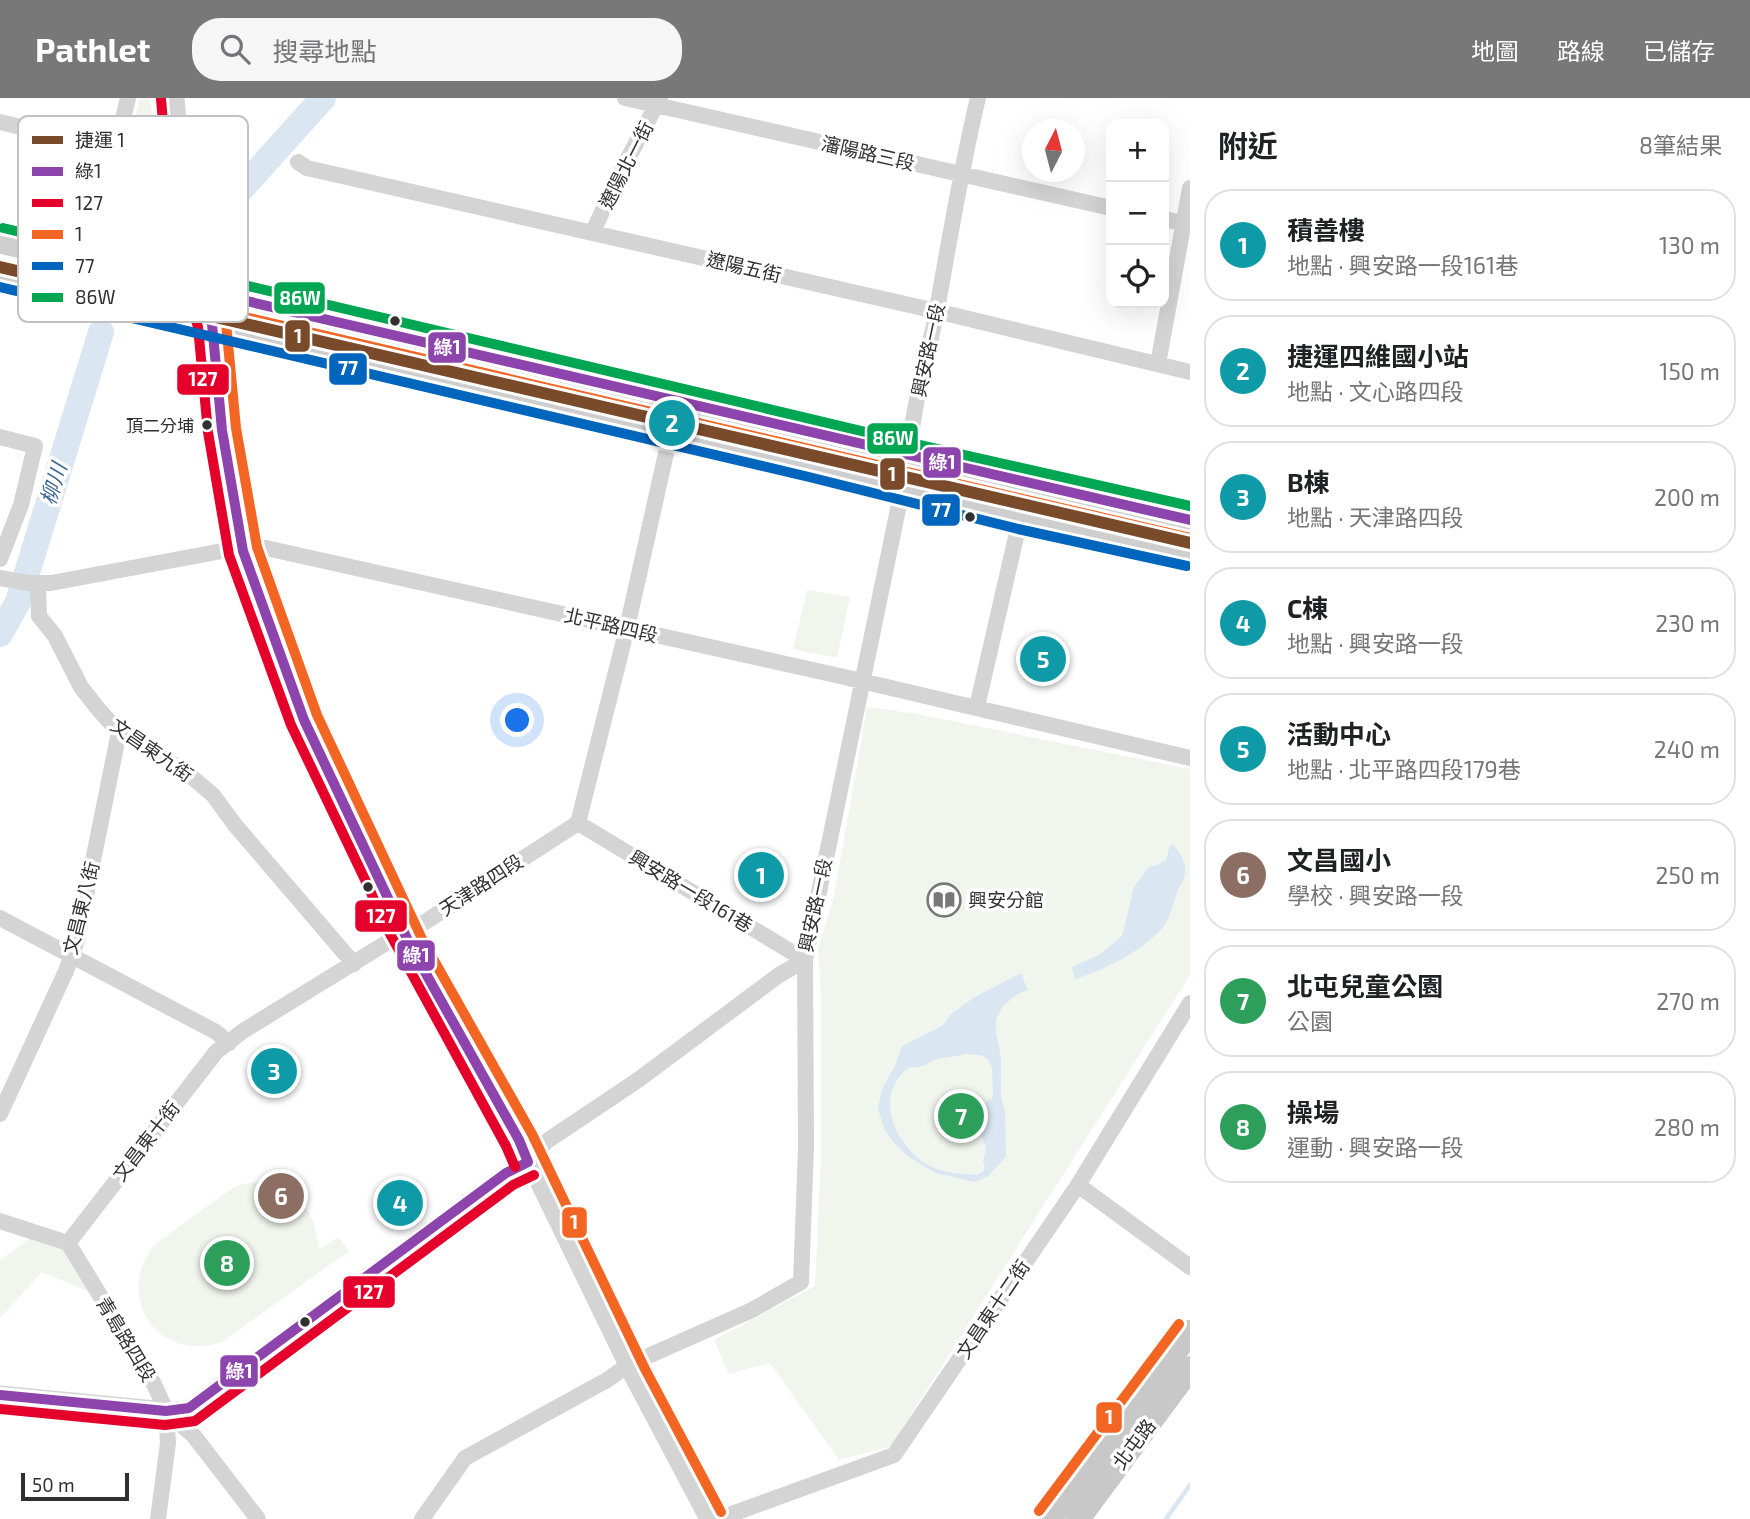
<!DOCTYPE html>
<html lang="zh-TW">
<meta charset="utf-8">
<style>
:root{--surface:#fff;--page:#f6f6f6;--text:#202124;--muted:#757577;--line:#e0e0e0;--accent:#787878}
body{margin:0;font-family:"Exo 2","Noto Sans TC",sans-serif;background:var(--page);color:var(--text)}
.controls{position:absolute;right:21px;top:21px;display:grid;overflow:hidden;border-radius:14px;box-shadow:0 7px 28px #0002}
.controls button{width:63px;height:63px;display:grid;place-items:center;padding:0;border:0;border-bottom:2px solid var(--line);background:var(--surface);color:var(--text);font:35px sans-serif}
.compass{position:absolute;left:1022px;top:21px;width:63px;height:63px;border-radius:50%;background:var(--surface);box-shadow:0 7px 28px #0002;rotate:6deg}
.scale{position:absolute;left:21px;bottom:18px;width:108px;box-sizing:border-box;padding-left:7px;border:4px solid #303030;border-top:0;font-size:19px;line-height:24px;white-space:nowrap;color:#303030;-webkit-text-stroke:5px #fff;paint-order:stroke}
.you{position:absolute;left:518px;top:623px;width:24px;height:24px;margin:-18px;border:5px solid #fff;border-radius:50%;background:#1a73e8;box-shadow:0 0 0 10px #1a73e833}
.badge{display:grid;place-items:center;width:46px;height:46px;border-radius:50%;background:var(--accent);color:#fff;font-size:23px;font-weight:700}
.pin{position:absolute;translate:-50% -50%;border:4px solid #fff;box-shadow:0 2px 7px #0006}
.list{margin:0;padding:0;list-style:none}
h2{display:flex;justify-content:space-between;align-items:center;height:91px;margin:0;padding:0 28px;font-size:30px}
h2 small{font-size:23px;font-weight:400;color:var(--muted)}
.list li{display:grid;grid-template-columns:46px 1fr auto;gap:21px;align-items:center;box-sizing:border-box;height:112px;margin:0 14px 14px;padding:0 14px;border:2px solid var(--line);border-radius:28px}
.list b{display:block;font-size:26px;white-space:nowrap}
.list p{margin:0;font-size:23px;white-space:nowrap;color:var(--muted)}
.list em{font-size:23px;font-style:normal;color:var(--muted)}
.icon{flex:none;width:38px;height:38px;fill:none;stroke:currentColor;stroke-width:2;stroke-linecap:round;stroke-linejoin:round}
.map{position:relative;flex:none;width:1190px;height:1421px;overflow:hidden}
header{display:flex;align-items:center;gap:42px;box-sizing:border-box;height:98px;padding:0 35px;background:var(--accent);color:#fff}
header strong{font-size:33px}
nav{display:flex;gap:38px;margin-inline-start:auto;font-size:24px}
.search{width:490px;height:63px;background:var(--page);display:flex;align-items:center;gap:18px;box-sizing:border-box;padding:0 24px;border-radius:28px;color:var(--muted);font-size:26px}
main{display:flex}
aside{flex:1;background:var(--surface)}
.map>svg:first-child{display:block}
.green{fill:#f0f5ed}
.water{fill:#dae6f2;fill-rule:evenodd}
.lines{fill:none;stroke-linecap:round;stroke-linejoin:round}
.stream{stroke:#dae6f2;stroke-width:4.5}
.river{stroke:#dae6f2;stroke-width:26}
.minor{stroke:#d4d4d4;stroke-width:16}
.tertiary{stroke:#d4d4d4;stroke-width:19}
.secondary{stroke:#cecece;stroke-width:23}
.primary{stroke:#c8c8c8;stroke-width:24}
.bus-1-casing{stroke:#fff;stroke-width:16}
.bus-2-casing{stroke:#fff;stroke-width:16}
.bus-3-casing{stroke:#fff;stroke-width:16}
.bus-4-casing{stroke:#fff;stroke-width:16}
.bus-5-casing{stroke:#fff;stroke-width:16}
.bus-1{stroke:#8e44ad;stroke-width:10}
.bus-2{stroke:#e4002b;stroke-width:10}
.bus-3{stroke:#f26522;stroke-width:10}
.bus-4{stroke:#0065bd;stroke-width:10}
.bus-5{stroke:#00a651;stroke-width:10}
.metro-1-casing{stroke:#fff;stroke-width:18}
.metro-1{stroke:#7a4b2a;stroke-width:12}
.bus-dot{fill:#303030;stroke:#fff;stroke-width:2.5}
.labels{text-anchor:middle;stroke-width:7;stroke-linejoin:round;paint-order:stroke}
.bus-label{font-size:17px;fill:#303030;stroke:#fff;text-anchor:end}
.street-label{font-size:19px;fill:#303030;stroke:#fff}
.poi-label{font-size:19px;fill:#303030;stroke:#fff;text-anchor:start}
.water-label{font-size:21px;font-style:italic;fill:#3c6794;stroke:#fff}
.key{fill:#fff;stroke:#c1c1c1;stroke-width:2}
.key-label{font-size:19px;fill:#303030}
.line-badge{stroke:#fff;stroke-width:2.5}
.badge-label{font-size:19px;text-anchor:middle;font-weight:bold;fill:#fff}
</style>
<header>
<strong>Pathlet</strong>
<div class="search"><svg class="icon" aria-label="search" viewBox="0 0 24 24"><circle cx="10" cy="10" r="6"/><path d="M15 15l6 6"/></svg>搜尋地點</div>
<nav><a>地圖</a><a>路線</a><a>已儲存</a></nav>
</header>
<main>
<div class="map">
<svg width="1190" height="1421" viewBox="0 0 1190 1421">
<rect width="100%" height="100%" fill="#fff"/>
<path class="green" d="M140 1H150L170 151 168 161 157 168 104 155 100 149Z
M37 427 47 458 30 456Z
M807 492 850 499 837 560 793 551Z
M867 609 912 615 1190 671V877L891 1348 839 1362 770 1265 729 1276 714 1242 815 1188 821 1055V895L818 850 834 799Z
M261 1084C301 1090 315 1114 319 1152L338 1139 349 1153 222 1244C159 1266 113 1199 154 1147L231 1091 241 1086Z
M32 1139 61 1148 92 1195 42 1174 0 1220V1162Z"/>
<path class="water" d="M1173 746C1182 757 1190 771 1182 785 1180 788 1178 791 1177 794 1174 804 1171 816 1166 825 1149 850 1103 873 1075 881L1072 869 1099 857 1122 838 1134 789 1149 769 1158 767 1166 762 1170 747Z
M1021 875 1028 892 1016 897 1003 908 996 921V934L1001 959V998L1005 1013 1006 1059 988 1078 975 1084 935 1075 909 1059 893 1044 884 1030 878 1011 882 991 895 968 902 948 942 928 951 916 973 900ZM964 956 980 957 988 961 992 970 993 999 985 1005 979 1032 986 1050C986 1053 985 1056 984 1059 980 1068 992 1068 977 1077 963 1076 942 1075 930 1068 895 1049 872 997 909 969 922 970 925 967 935 962 944 958 955 960 964 956Z"/>
<g class="lines">
<path class="stream" d="M1166 1421 1190 1387"/>
<path class="river" d="M226 108 323 0
M0 536 18 504 101 234"/>
<path class="minor" d="M625 0 1111 110
M0 24 100 48 114 54
M298 64 307 70 936 213 1190 274
M1164 121 1190 127
M593 134 615 85 660 0
M88 165 128 0
M1158 266 1190 90
M0 339 35 348 21 407 0 461
M0 480 28 485H51L222 453 266 450 840 578 1190 660
M38 486 39 518 55 538 81 589 99 612 119 634 187 675 213 697 235 727 354 866
M977 609 1021 417
M0 820 216 934 229 945
M0 1016 66 873 77 842 119 634
M1078 1087 1190 1169
M0 1123 68 1145 154 1286 166 1313 194 1338 258 1421
M68 1145 216 954 243 933 404 834 425 824 578 725 627 530 671 333
M166 1313 189 1310 506 1075 528 1064 547 1043 638 982 779 877 805 862 909 358C912 308 928 260 937 211 950 140 961 70 978 0
M158 1421 168 1345 166 1313
M422 1421 465 1360 607 1282 628 1267 752 1212 801 1184 806 1050 805 862 578 725
M718 1421 894 1357 1078 1087 1190 905"/>
<path class="tertiary" d="M175 0 184 103 195 172 212 226 222 332 243 453 304 622 411 849 519 1042 633 1277 709 1421
M0 1297 166 1313"/>
<path class="secondary" d="M0 144 926 363 1190 422
M0 175 812 365 1021 417 1190 454"/>
<path class="primary" d="M1050 1421 1190 1234
M1078 1421 1190 1270"/>
<defs>
<path id="bus-1" d="M199 192 1190 422
M199 192 212 226 222 332 243 453 304 622 411 849 519 1042 528 1064
M0 1297 166 1313 189 1310 506 1075 528 1064"/>
<path id="bus-2" d="M161 1 170 105 181 174 198 229 208 334 229 457 291 627 369 790 383 823 506 1048 515 1069
M0 1311 165 1327 195 1323 513 1087 534 1077"/>
<path id="bus-3" d="M215 212 1190 440
M226 225 236 330 257 449 317 617 423 843 532 1036 645 1271 721 1414
M1039 1413 1179 1226"/>
<path id="bus-4" d="M0 189 809 379 1018 431 1187 468"/>
<path id="bus-5" d="M3 130 929 349 1190 408"/>
</defs>
<use href="#bus-1" class="bus-1-casing"/>
<use href="#bus-2" class="bus-2-casing"/>
<use href="#bus-3" class="bus-3-casing"/>
<use href="#bus-4" class="bus-4-casing"/>
<use href="#bus-5" class="bus-5-casing"/>
<use href="#bus-1" class="bus-1"/>
<use href="#bus-2" class="bus-2"/>
<use href="#bus-3" class="bus-3"/>
<use href="#bus-4" class="bus-4"/>
<use href="#bus-5" class="bus-5"/>
<defs>
<path id="metro-1" d="M0 169 1190 445"/>
</defs>
<use href="#metro-1" class="metro-1-casing"/>
<use href="#metro-1" class="metro-1"/>
</g>
<defs>
<symbol id="library-ring" viewBox="-11 -11 22 22"><circle r="9.5" fill="#fff" stroke="#787878" stroke-width="1.5"/><path d="M-6-4Q-3-5.5-.7-3.5V5Q-3 3-6 4ZM6-4Q3-5.5 .7-3.5V5Q3 3 6 4Z" fill="#787878"/></symbol>
</defs>
<g fill-rule="evenodd">
<use href="#library-ring" x="925" y="783" width="38" height="38"/>
</g>
<g class="bus-dot">
<circle cx="395" cy="223" r="6"/>
<circle cx="207" cy="327" r="6"/>
<circle cx="970" cy="419" r="6"/>
<circle cx="368" cy="789" r="6"/>
<circle cx="305" cy="1224" r="6"/>
</g>
<g class="labels">
<g class="bus-label">
<text x="194" y="334">頂二分埔</text>
</g>
<g class="street-label">
<text transform="translate(868 55) rotate(13)" y="7">瀋陽路三段</text>
<text transform="translate(626 67) rotate(-63)" y="7">遼陽北一街</text>
<text transform="translate(744 169) rotate(13)" y="7">遼陽五街</text>
<text transform="translate(928 252) rotate(-78)" y="7">興安路一段</text>
<text transform="translate(611 527) rotate(13)" y="7">北平路四段</text>
<text transform="translate(152 652) rotate(35)" y="7">文昌東九街</text>
<text transform="translate(481 787) rotate(-33)" y="7">天津路四段</text>
<text transform="translate(691 793) rotate(31)" y="7">興安路一段161巷</text>
<text transform="translate(815 807) rotate(-78)" y="7">興安路一段</text>
<text transform="translate(81 810) rotate(-76)" y="7">文昌東八街</text>
<text transform="translate(146 1043) rotate(-52)" y="7">文昌東十街</text>
<text transform="translate(993 1211) rotate(-56)" y="7">文昌東十二街</text>
<text transform="translate(126 1241) rotate(59)" y="7">青島路四段</text>
<text transform="translate(1134 1346) rotate(-53)" y="7">北屯路</text>
</g>
<g class="poi-label">
<text x="968" y="809">興安分館</text>
</g>
<g class="water-label">
<text transform="translate(54 386) rotate(-73)" y="7">柳川</text>
</g>
</g>
<rect x="18" y="18" width="230" height="206" rx="10" class="key"/>
<rect x="32" y="38" width="31" height="8" fill="#7a4b2a"/>
<rect x="32" y="69" width="31" height="9" fill="#8e44ad"/>
<rect x="32" y="101" width="31" height="8" fill="#e4002b"/>
<rect x="32" y="132" width="31" height="9" fill="#f26522"/>
<rect x="32" y="164" width="31" height="8" fill="#0065bd"/>
<rect x="32" y="195" width="31" height="9" fill="#00a651"/>
<g class="key-label">
<text x="75" y="49">捷運 1</text>
<text x="75" y="80">綠1</text>
<text x="75" y="112">127</text>
<text x="75" y="143">1</text>
<text x="75" y="175">77</text>
<text x="75" y="206">86W</text>
</g>
<g class="line-badge">
<rect x="273" y="183" width="53" height="34" rx="7" fill="#00a651"/>
<rect x="284" y="221" width="27" height="34" rx="7" fill="#7a4b2a"/>
<rect x="427" y="233" width="40" height="33" rx="7" fill="#8e44ad"/>
<rect x="328" y="254" width="40" height="34" rx="7" fill="#0065bd"/>
<rect x="176" y="265" width="54" height="33" rx="7" fill="#e4002b"/>
<rect x="866" y="324" width="53" height="33" rx="7" fill="#00a651"/>
<rect x="922" y="348" width="40" height="33" rx="7" fill="#8e44ad"/>
<rect x="879" y="359" width="27" height="34" rx="7" fill="#7a4b2a"/>
<rect x="921" y="395" width="40" height="34" rx="7" fill="#0065bd"/>
<rect x="354" y="801" width="54" height="34" rx="7" fill="#e4002b"/>
<rect x="396" y="841" width="40" height="33" rx="7" fill="#8e44ad"/>
<rect x="561" y="1108" width="27" height="33" rx="7" fill="#f26522"/>
<rect x="342" y="1177" width="54" height="34" rx="7" fill="#e4002b"/>
<rect x="219" y="1256" width="40" height="34" rx="7" fill="#8e44ad"/>
<rect x="1095" y="1303" width="28" height="33" rx="7" fill="#f26522"/>
</g>
<g class="badge-label">
<text x="300" y="207">86W</text>
<text x="298" y="245">1</text>
<text x="447" y="256">綠1</text>
<text x="348" y="277">77</text>
<text x="203" y="288">127</text>
<text x="893" y="347">86W</text>
<text x="942" y="371">綠1</text>
<text x="892" y="383">1</text>
<text x="941" y="419">77</text>
<text x="381" y="825">127</text>
<text x="416" y="864">綠1</text>
<text x="574" y="1131">1</text>
<text x="369" y="1201">127</text>
<text x="239" y="1280">綠1</text>
<text x="1109" y="1326">1</text>
</g>
</svg>
<div class="controls">
<button>+</button>
<button>−</button>
<button><svg class="icon" aria-label="locate" viewBox="0 0 24 24"><circle cx="12" cy="12" r="6"/><path d="M12 2v4M12 18v4M2 12h4M18 12h4"/></svg></button>
</div>
<svg class="compass" viewBox="-18 -18 36 36"><path d="M0-13l5 13h-10z" fill="#e53935"/><path d="M0 13l5-13h-10z" fill="#757577"/></svg>
<div class="scale">50 m</div>
<div class="you"></div>
<div class="pin badge" style="left:761px;top:777px;background:#0f9aa8">1</div>
<div class="pin badge" style="left:672px;top:325px;background:#0f9aa8">2</div>
<div class="pin badge" style="left:274px;top:973px;background:#0f9aa8">3</div>
<div class="pin badge" style="left:400px;top:1105px;background:#0f9aa8">4</div>
<div class="pin badge" style="left:1043px;top:561px;background:#0f9aa8">5</div>
<div class="pin badge" style="left:281px;top:1098px;background:#8d6e63">6</div>
<div class="pin badge" style="left:961px;top:1018px;background:#2e9e5b">7</div>
<div class="pin badge" style="left:227px;top:1165px;background:#2e9e5b">8</div>
</div>
<aside>
<h2>附近<small>8筆結果</small></h2>
<ul class="list">
<li><span class="badge" style="background:#0f9aa8">1</span><div><b>積善樓</b><p>地點 · 興安路一段161巷</p></div><em>130 m</em></li>
<li><span class="badge" style="background:#0f9aa8">2</span><div><b>捷運四維國小站</b><p>地點 · 文心路四段</p></div><em>150 m</em></li>
<li><span class="badge" style="background:#0f9aa8">3</span><div><b>B棟</b><p>地點 · 天津路四段</p></div><em>200 m</em></li>
<li><span class="badge" style="background:#0f9aa8">4</span><div><b>C棟</b><p>地點 · 興安路一段</p></div><em>230 m</em></li>
<li><span class="badge" style="background:#0f9aa8">5</span><div><b>活動中心</b><p>地點 · 北平路四段179巷</p></div><em>240 m</em></li>
<li><span class="badge" style="background:#8d6e63">6</span><div><b>文昌國小</b><p>學校 · 興安路一段</p></div><em>250 m</em></li>
<li><span class="badge" style="background:#2e9e5b">7</span><div><b>北屯兒童公園</b><p>公園</p></div><em>270 m</em></li>
<li><span class="badge" style="background:#2e9e5b">8</span><div><b>操場</b><p>運動 · 興安路一段</p></div><em>280 m</em></li>
</ul>
</aside>
</main>
